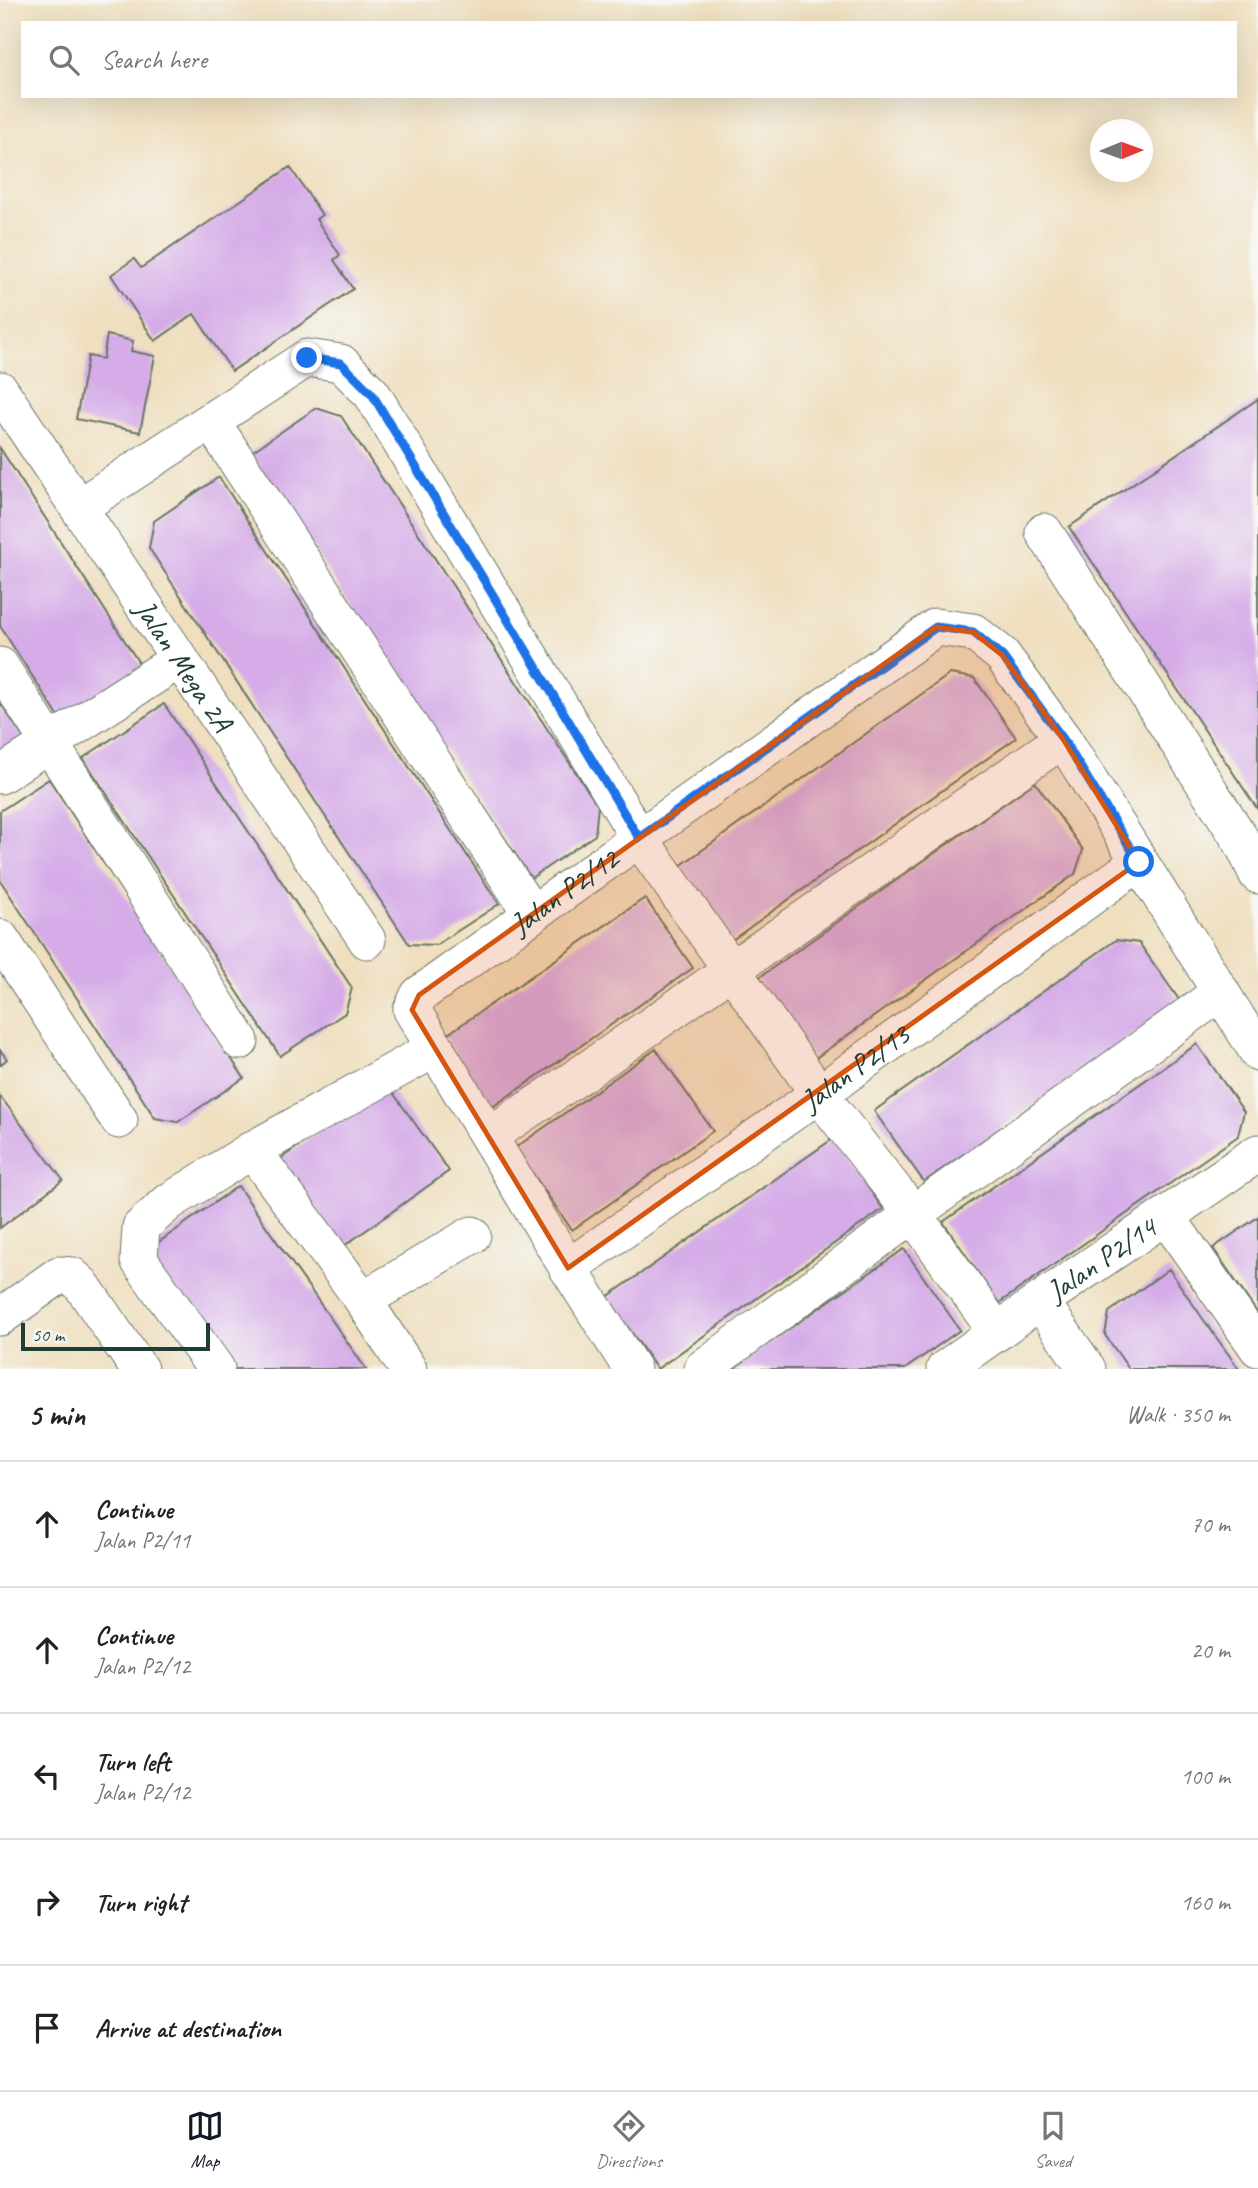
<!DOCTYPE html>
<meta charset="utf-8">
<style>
:root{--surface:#fff;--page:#f2f2f2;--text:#222;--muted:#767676;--line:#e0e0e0;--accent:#111827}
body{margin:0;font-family:Caveat,sans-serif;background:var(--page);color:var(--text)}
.compass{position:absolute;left:1090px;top:119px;width:63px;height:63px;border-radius:50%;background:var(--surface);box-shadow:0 7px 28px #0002;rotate:89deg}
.scale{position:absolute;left:21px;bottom:18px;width:189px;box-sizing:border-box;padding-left:7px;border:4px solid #1f3d34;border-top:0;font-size:19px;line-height:24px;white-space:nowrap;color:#1f3d34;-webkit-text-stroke:5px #f6f6f2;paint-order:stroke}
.stop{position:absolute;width:21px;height:21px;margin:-16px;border:5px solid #1a73e8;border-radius:50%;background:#fff}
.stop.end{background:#1a73e8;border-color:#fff;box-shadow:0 2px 7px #0008}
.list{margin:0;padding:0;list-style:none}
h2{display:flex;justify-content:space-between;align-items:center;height:91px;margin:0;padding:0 28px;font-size:30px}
h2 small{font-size:23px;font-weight:400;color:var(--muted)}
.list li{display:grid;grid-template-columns:46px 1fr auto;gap:21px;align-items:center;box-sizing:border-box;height:126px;padding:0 28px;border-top:2px solid var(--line)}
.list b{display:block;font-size:26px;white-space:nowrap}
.list p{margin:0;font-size:23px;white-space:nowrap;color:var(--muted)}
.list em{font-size:23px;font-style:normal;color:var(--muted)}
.icon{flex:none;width:38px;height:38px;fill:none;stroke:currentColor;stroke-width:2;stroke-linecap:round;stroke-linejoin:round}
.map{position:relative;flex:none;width:1258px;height:1369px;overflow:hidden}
.search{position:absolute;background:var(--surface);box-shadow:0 7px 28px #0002;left:21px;right:21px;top:21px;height:77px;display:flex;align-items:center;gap:18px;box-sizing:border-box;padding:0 24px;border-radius:0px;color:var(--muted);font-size:26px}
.sheet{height:721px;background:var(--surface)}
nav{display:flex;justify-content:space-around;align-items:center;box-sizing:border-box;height:98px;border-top:2px solid var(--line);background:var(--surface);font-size:19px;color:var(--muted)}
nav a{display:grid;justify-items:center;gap:4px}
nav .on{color:var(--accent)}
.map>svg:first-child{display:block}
.building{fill:#d5ace8}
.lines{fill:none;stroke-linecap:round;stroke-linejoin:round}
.minor-casing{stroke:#687665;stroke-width:39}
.minor{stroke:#fff;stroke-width:37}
.route{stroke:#1a73e8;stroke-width:9}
.marked{fill:#d45610;fill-opacity:0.2;stroke:#d45610;stroke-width:5;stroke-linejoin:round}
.labels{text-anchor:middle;stroke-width:5;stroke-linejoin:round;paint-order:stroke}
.street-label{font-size:30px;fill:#1f3d34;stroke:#f6f6f2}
</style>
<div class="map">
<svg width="1258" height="1369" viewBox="0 0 1258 1369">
<rect width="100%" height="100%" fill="#f6f6f2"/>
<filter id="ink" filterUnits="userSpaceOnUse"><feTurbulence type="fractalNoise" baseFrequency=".0143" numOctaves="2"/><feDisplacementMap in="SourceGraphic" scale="14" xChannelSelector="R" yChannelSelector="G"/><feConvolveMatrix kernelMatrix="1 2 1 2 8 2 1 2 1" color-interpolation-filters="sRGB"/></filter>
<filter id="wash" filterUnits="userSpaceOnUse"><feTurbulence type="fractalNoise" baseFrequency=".00686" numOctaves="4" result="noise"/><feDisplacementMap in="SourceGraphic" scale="28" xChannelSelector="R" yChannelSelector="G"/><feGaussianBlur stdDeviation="1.57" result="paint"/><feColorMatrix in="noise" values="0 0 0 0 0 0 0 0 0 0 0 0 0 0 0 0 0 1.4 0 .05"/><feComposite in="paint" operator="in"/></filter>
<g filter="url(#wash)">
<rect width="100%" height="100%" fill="#efdfbf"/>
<g id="blocks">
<path class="building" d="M290 167 322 215 316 219 340 255 334 260 353 289 232 371 194 314 155 341 111 275 134 259 141 268Z
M107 335 133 341 131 351 155 356 140 432 76 419 88 356 103 359Z
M1258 399V810L1069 527Z
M316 408 341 416 598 806 595 835 531 878 250 453Z
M0 448 141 666 60 719 0 626Z
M219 477 499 904 436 945 409 944 149 548 154 521Z
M950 674 974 678 1016 738 732 940 680 866Z
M0 702 25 740 0 757Z
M164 704 352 988 345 1013 280 1056 83 758Z
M49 779 244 1078 178 1122 155 1118 0 880V811Z
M1035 782 1083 850 1075 874 814 1059 757 979Z
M645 898 693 968 491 1108 445 1036Z
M1116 940 1139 943 1180 1001 924 1182 874 1111Z
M1197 1044 1244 1112 1238 1136 999 1303 943 1222Z
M656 1049 713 1131 572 1230 515 1148Z
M0 1050 7 1059 0 1065Z
M386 1083 449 1171 341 1248 279 1160Z
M0 1096 63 1180 0 1228Z
M834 1138 883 1209 657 1369 607 1297Z
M238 1186 366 1369H227L145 1252Z
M1258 1217V1314L1213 1248Z
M904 1249 960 1330 905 1369H731Z
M1169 1269 1201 1316 1239 1369H1129L1105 1335 1109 1312Z"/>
</g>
</g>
<g filter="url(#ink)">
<use href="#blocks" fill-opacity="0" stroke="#687665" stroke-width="2"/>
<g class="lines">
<defs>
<g id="minor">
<path id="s1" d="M0 390 367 940"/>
<path d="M211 421 531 913"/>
<path d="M79 507 307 358 341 363 372 394 639 838 819 1094 913 1214 997 1332"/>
<path d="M1044 532 1242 842 1258 875"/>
<path d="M0 666 240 1041"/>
<path d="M0 775 180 659"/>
<path d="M0 938 119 1120"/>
<path d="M490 1135 573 1080 1063 739"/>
<path d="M252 1150 363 1300 408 1369"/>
<path d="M1166 1216 1258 1348"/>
<path id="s2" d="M568 1268 819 1094 1139 862"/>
<path d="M363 1300 472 1235"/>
<path d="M1040 1301 1087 1369"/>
<path d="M0 1317 59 1275 72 1276 81 1284 139 1369"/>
<path d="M216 1369 139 1260 141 1227 169 1202 252 1150 436 1048"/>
<path id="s3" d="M632 1369 568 1268 412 1010 419 995 936 627 973 632 1002 655 1063 739 1258 1052"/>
<path d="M702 1369 913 1214 1221 992"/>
<path id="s4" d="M945 1369 1040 1301 1258 1153"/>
</g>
</defs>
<use href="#minor" class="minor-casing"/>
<use href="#minor" class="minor"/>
</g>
</g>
<g class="lines" filter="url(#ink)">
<path class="route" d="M307 358 341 363 372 394 639 838 936 627 973 632 1002 656 1063 739 1139 862"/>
</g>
<path class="marked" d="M936 627 973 632 1002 655 1063 739 1139 862 568 1268 412 1010 419 995Z"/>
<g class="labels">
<g class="street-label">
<text dy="10" stroke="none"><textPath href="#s1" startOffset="331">Jalan Mega 2A</textPath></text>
<text dy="10" stroke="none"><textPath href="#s3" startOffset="616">Jalan P2/12</textPath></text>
<text dy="10" stroke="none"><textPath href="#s2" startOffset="350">Jalan P2/13</textPath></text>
<text dy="10" stroke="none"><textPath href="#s4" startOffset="191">Jalan P2/14</textPath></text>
</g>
</g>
</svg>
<svg class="compass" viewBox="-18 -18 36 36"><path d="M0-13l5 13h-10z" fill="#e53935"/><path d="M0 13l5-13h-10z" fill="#767676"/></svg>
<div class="scale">50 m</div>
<div class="stop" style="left:1139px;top:862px"></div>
<div class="stop end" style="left:307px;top:358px"></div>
<div class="search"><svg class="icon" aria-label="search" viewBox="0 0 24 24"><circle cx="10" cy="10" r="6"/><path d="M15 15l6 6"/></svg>Search here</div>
</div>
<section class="sheet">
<h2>5 min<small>Walk · 350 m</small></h2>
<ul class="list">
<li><svg class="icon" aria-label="ahead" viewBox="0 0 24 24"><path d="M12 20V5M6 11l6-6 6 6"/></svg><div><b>Continue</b><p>Jalan P2/11</p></div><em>70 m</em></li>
<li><svg class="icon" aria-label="ahead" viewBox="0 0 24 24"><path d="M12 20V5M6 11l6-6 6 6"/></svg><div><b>Continue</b><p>Jalan P2/12</p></div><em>20 m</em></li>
<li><svg class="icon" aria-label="left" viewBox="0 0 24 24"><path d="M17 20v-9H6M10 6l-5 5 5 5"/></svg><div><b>Turn left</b><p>Jalan P2/12</p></div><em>100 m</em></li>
<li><svg class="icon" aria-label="right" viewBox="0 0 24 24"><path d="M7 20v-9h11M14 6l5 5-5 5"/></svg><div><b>Turn right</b></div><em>160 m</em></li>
<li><svg class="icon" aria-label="arrive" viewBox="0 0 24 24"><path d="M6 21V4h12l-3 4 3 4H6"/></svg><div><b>Arrive at destination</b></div></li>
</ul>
</section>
<nav>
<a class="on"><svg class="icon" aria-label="map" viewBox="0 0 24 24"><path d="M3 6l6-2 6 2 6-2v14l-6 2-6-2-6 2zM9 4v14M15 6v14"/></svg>Map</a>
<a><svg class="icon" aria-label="directions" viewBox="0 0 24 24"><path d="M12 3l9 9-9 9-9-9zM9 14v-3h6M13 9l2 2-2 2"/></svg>Directions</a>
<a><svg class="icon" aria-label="saved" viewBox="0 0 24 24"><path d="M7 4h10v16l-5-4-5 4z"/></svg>Saved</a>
</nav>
